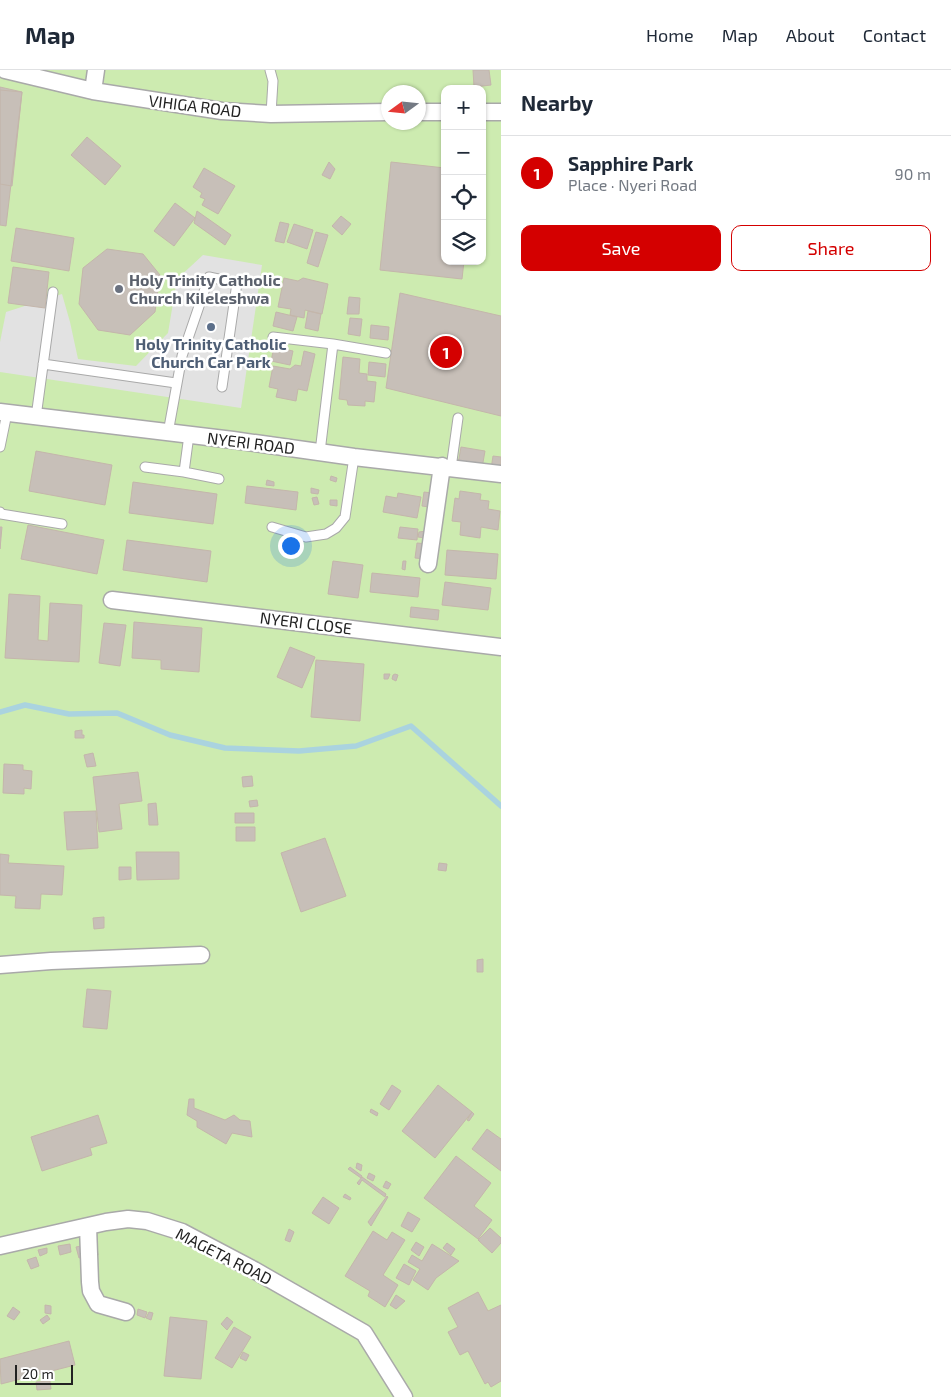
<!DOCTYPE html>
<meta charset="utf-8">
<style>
:root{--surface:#fff;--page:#f2f2f3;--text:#1f2937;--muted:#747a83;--line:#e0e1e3;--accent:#d40000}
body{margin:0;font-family:"Exo 2",sans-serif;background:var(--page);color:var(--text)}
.controls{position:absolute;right:15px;top:15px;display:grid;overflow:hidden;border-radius:10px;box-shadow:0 1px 4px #0004}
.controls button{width:45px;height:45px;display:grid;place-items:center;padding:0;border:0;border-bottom:1px solid var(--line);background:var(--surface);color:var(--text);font:25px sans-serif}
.compass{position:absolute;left:381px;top:15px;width:45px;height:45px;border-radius:50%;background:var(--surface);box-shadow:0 1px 4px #0004;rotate:255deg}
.scale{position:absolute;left:15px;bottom:12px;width:58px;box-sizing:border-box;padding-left:5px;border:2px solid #222;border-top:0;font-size:14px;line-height:18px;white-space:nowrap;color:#222;-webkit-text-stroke:4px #fff;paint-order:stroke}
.you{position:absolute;left:290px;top:475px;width:18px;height:18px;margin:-12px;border:4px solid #fff;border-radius:50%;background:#1a73e8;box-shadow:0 0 0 8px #1a73e833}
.badge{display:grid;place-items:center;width:32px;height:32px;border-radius:50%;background:var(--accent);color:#fff;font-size:16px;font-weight:700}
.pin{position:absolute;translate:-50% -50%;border:2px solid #fff;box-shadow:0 1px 5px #0006}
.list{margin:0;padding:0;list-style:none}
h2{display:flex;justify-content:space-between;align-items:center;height:65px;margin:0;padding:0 20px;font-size:21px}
h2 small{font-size:16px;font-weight:400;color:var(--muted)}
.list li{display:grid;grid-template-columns:32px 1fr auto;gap:15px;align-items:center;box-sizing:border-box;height:75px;padding:0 20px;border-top:1px solid var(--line)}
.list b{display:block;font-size:19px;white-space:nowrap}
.list p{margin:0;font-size:16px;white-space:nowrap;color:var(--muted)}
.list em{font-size:16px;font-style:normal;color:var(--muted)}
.actions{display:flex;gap:10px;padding:15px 20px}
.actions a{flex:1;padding:11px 0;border:1px solid var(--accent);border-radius:10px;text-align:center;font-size:18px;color:var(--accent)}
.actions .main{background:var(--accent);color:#fff}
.icon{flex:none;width:28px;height:28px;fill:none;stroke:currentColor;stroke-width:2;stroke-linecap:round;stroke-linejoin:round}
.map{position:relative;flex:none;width:501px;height:1327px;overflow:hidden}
header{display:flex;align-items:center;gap:30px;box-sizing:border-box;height:70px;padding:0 25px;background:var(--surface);border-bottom:1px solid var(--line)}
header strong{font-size:24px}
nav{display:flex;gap:28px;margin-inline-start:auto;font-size:18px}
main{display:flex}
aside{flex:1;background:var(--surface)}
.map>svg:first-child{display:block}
.grass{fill:#cdebb0;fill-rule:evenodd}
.parking{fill:#e2e2e2}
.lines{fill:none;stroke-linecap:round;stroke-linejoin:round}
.stream{stroke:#aad3df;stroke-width:5.5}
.building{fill:#c7bfb8;stroke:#c4b6ab}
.service-casing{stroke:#a9a9a9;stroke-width:11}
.minor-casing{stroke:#a9a9a9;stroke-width:19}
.service{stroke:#fff;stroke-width:9}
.minor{stroke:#fff;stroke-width:16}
.worship-dot{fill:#6b7280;stroke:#fff;stroke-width:2}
.service-dot{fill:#5c6f8a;stroke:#fff;stroke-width:2}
.labels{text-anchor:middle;stroke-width:5;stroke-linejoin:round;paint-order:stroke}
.street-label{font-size:16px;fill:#222;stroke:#fff}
.worship-label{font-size:16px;font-weight:bold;fill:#5b616d;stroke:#fff;text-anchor:start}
.service-label{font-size:16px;font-weight:bold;fill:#4e5e75;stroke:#fff}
</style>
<header>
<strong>Map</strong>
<nav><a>Home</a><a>Map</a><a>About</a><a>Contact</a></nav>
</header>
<main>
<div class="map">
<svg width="501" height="1327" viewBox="0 0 501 1327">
<rect width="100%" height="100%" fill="#f2efe9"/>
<path class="grass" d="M0 0H501V1327H0ZM445 19H482V191H445ZM388 22H418V52H388Z"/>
<path class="parking" d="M203 185 262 195 241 338 0 302V272L6 242 62 224 70 252 78 289 136 296 168 263 177 209Z"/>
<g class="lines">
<path class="stream" d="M0 642 25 635 69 644 117 643 170 665 225 678 299 681 356 676 411 656 501 736"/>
</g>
<path class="building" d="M473 0H489L491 15 474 17Z
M0 17 22 22 6 156 0 155Z
M0 20 22 22 12 116 0 114Z
M87 67 121 96 105 115 71 85Z
M329 92 335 99 330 109 322 105Z
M391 92 445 98V191H464L462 209 380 200Z
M204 98 235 116 218 144 202 135 205 129 200 127 202 123 193 117Z
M175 133 195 148 174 176 154 161Z
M197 141 231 165 225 175 194 153Z
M341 146 351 154 342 165 332 156Z
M280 152 289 154 284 173 275 171Z
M294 154 313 160 307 179 287 172Z
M16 158 74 168 69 201 11 191Z
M316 162 328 165 318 197 307 193Z
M107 179 143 184 160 205 155 242 130 265 98 260 79 234 83 198Z
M13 197 49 202 45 238 8 233Z
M284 208 298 211 303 208 328 214 322 244 305 240 304 248 290 245 291 239 278 237Z
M400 223 501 246V346L386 318Z
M349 227 360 228 359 244H347Z
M308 241 321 244 318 261 305 258Z
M276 242 297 247 293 261 273 256Z
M350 248 362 249 360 266 348 264Z
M371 255 389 257 388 270 370 268Z
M274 277 293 281 290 295 271 291Z
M304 281 315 284 307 321 298 319 296 331 276 327 278 319 269 317 273 296 290 299 295 295 301 296Z
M343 287 360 289 359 303 367 304V311L376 312 374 332 365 331V336L348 335 347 330 339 329Z
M369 292 386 294 385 307 368 305Z
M461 377 485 381 482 398 458 394Z
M36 381 112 395 105 435 29 421Z
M493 386 501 387V400L491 399Z
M331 406 337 408 336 412 330 410Z
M267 410 274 412V416L266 415Z
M133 412 217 424 213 454 129 443Z
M247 416 298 422 296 440 245 433Z
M311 418 319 420 318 424 311 423Z
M460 421 481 424 480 430 489 431 488 439 500 441 498 460 481 457 480 468 460 465 461 452 452 451 455 428 459 429Z
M424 422 432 423 429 437 422 436Z
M398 423 421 427 417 448 383 442 386 426 397 428Z
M317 427 319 434 314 435 312 428Z
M330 430H337V436L330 435Z
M28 455 104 470 97 504 21 489Z
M0 457H2L0 479Z
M400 457 418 459 417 470 398 468Z
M426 461 425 468 418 467 419 462Z
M127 470 211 481 207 512 123 500Z
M417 473 427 474 425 489 415 488Z
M447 480 498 484 496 509 445 505Z
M333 491 363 495 358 528 328 524Z
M403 491H406L405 500 402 499Z
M372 503 420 508 418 527 370 522Z
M445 512 491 518 488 540 442 535Z
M9 524 40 526 38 570 48 571 50 533 82 535 79 592 5 588Z
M411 537 439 540 438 550 410 547Z
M134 552 202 558 199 602 161 599V590L132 588Z
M104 553 126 555 120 596 99 593Z
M290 577 315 587 302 618 277 607Z
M316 590 364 594 360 651 311 647Z
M384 604H390L388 609H384Z
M395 604 398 605 396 611 392 609 393 605Z
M82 660V665H84V668H75V661Z
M93 683 96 696 87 697 84 685Z
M4 694 23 695V700L32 701 31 719 24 718V724L3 723Z
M138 702 142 731 119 734 122 759 99 762 93 707Z
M252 706 253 716 243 717 242 707Z
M257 730 258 736 250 737 249 731Z
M156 733 158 755H149L148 734Z
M96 741 98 778 67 780 64 742Z
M235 743H254V753H235Z
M236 757H255V771H236Z
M325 768 346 826 301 842 281 783Z
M136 782H179V809L137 810Z
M0 784 9 785 8 793 64 796 62 825 41 824 40 839 15 838 16 826 0 825Z
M439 793 447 794 446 801 438 800Z
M119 797H131V809L119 810Z
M104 847V858L94 859 93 848Z
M483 889V902H477V890Z
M87 919 111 921 107 959 83 957Z
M392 1015 401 1021 389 1040 380 1034Z
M438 1015 472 1042 435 1088 402 1061Z
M189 1029H194V1038L225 1050 234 1045 240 1050 250 1051 252 1067 232 1063 226 1074 197 1057V1051L187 1045Z
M371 1039 378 1043 377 1046 370 1042Z
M472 1042 474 1044 469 1051 467 1050Z
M98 1045 107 1073 90 1078 92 1085 42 1101 31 1067Z
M487 1059 501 1069V1101L472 1079Z
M456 1086 491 1113 474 1136 492 1150 478 1169 424 1128Z
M357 1093 362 1095 361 1101 356 1098Z
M350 1097 362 1106 361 1108 348 1099Z
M369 1103 375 1106 373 1111 367 1108Z
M362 1107 386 1124 385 1127 374 1119 362 1110 359 1115 357 1113Z
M386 1111 391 1114 388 1119 383 1117Z
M345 1124 351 1128 350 1130 343 1127Z
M387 1126 388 1127 371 1156 368 1152Z
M323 1127 339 1138 329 1154 312 1143Z
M408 1142 420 1149 412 1162 401 1156Z
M490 1158 501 1168V1173L492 1183 478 1170Z
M289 1159 294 1162 290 1172 285 1170Z
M373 1161 387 1170 392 1162 405 1170 383 1205 398 1215 385 1237 368 1226 370 1221 345 1206Z
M416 1172 424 1177 419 1186 411 1180Z
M96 1173 98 1185 79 1188 76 1177Z
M447 1173 455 1179 451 1185 443 1178Z
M70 1174 71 1182 60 1185 58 1176Z
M432 1174 459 1191 436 1208 428 1220 413 1210 420 1199 408 1192 412 1185 422 1191Z
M47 1178V1183L40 1186 38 1180Z
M36 1187 39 1196 31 1199 27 1190Z
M404 1194 416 1201 409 1215 396 1208Z
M478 1222 488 1241 501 1235V1311L491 1317 488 1312 485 1314 468 1281 460 1285 448 1262 458 1257 448 1238Z
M396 1225 405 1231 396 1239 390 1235Z
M45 1235 51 1236V1244L45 1243Z
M13 1237 20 1242 14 1250 7 1246Z
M138 1239 147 1242 145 1248 137 1245Z
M149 1242 153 1243 151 1250 146 1248Z
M47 1245 50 1249 43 1254 40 1250Z
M170 1247 207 1251 201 1309 164 1306Z
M227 1247 233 1252 227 1260 221 1254Z
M234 1257 251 1267 232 1298 215 1288Z
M69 1271 75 1295 1 1314 0 1289Z
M243 1282 249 1285 246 1291 240 1288Z
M50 1311 51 1319 37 1320 36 1312Z"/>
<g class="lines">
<defs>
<path id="service" d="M270 0 273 11 271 44
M273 267 333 274 320 382
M333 274 386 283
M43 294 176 313
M36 347 53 222
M168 363 182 286 209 207 237 213 222 317
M189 365 184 402 219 409
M0 377 7 343
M145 397 184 402
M451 398 458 348
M0 442 1 444 62 454
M272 457 306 467 326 464 336 458 345 447 354 387"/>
<path id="minor" d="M5 0 93 21 222 41 271 44 388 42
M93 21 96 0
M418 42H445
M482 42H501
M0 342 233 370 354 387 501 404
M428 494 442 396
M112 530 501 577
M0 895 51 891 201 885
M88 1156 90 1212 91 1221 98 1234 126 1242
M0 1176 106 1152 128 1149 147 1151 182 1162 254 1200 364 1263 404 1327"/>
</defs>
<use href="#service" class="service-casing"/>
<use href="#minor" class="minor-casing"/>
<use href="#service" class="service"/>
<use href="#minor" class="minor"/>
</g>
<circle class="worship-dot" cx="119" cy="219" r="5"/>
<circle class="service-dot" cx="211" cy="257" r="5"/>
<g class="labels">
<g class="street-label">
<text transform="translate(195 36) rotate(7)" y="6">VIHIGA ROAD</text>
<text transform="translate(251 373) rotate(7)" y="6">NYERI ROAD</text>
<text transform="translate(306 553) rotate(7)" y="6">NYERI CLOSE</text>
<text transform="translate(224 1186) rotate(27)" y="6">MAGETA ROAD</text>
</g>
<g class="worship-label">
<text x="129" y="216">Holy Trinity Catholic<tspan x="129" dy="18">Church Kileleshwa</tspan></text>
</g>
<g class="service-label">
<text x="211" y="280">Holy Trinity Catholic<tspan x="211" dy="18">Church Car Park</tspan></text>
</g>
</g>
</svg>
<div class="controls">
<button>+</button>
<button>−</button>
<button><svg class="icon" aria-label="locate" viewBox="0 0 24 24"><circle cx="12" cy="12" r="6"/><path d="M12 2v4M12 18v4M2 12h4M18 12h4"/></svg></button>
<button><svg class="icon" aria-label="layers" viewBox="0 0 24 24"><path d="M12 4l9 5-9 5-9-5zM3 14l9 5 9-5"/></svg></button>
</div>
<svg class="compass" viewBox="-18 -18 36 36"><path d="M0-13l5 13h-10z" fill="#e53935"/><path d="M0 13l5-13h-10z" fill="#747a83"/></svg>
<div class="scale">20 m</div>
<div class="you"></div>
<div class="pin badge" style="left:446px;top:282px">1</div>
</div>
<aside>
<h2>Nearby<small></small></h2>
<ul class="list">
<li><span class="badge">1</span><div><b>Sapphire Park</b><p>Place · Nyeri Road</p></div><em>90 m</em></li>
</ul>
<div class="actions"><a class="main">Save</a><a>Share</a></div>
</aside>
</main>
